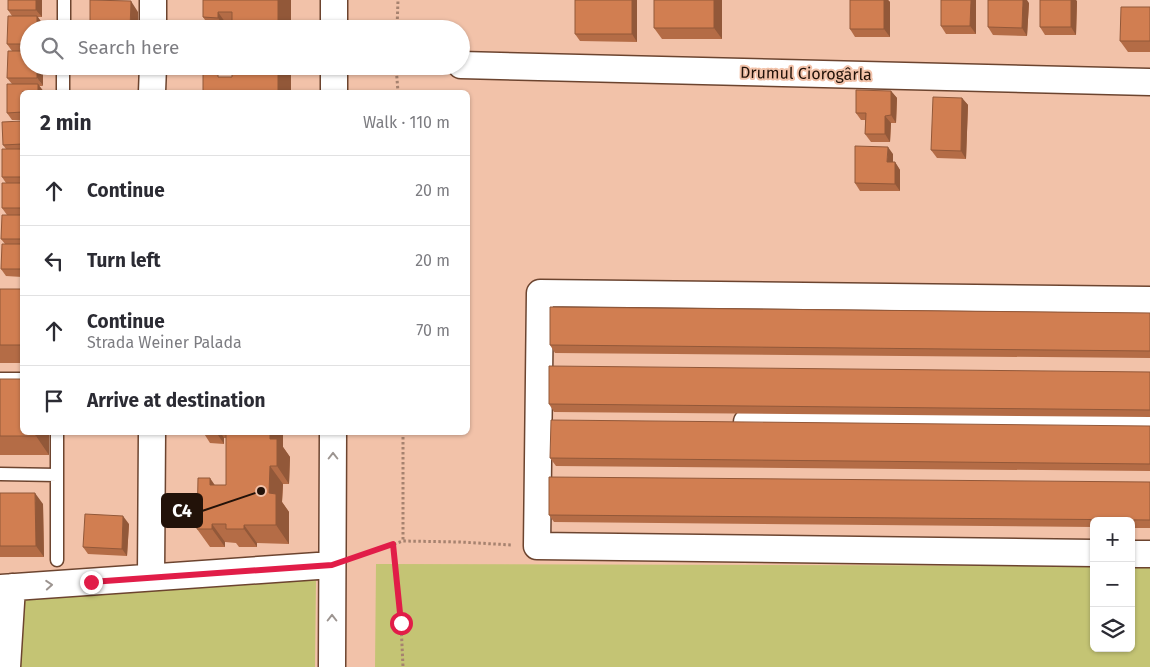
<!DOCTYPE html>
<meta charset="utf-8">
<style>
:root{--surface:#fff;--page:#f7f7f7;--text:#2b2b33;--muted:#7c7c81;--line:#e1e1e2}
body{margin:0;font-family:"Fira Sans",sans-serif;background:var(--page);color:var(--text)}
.controls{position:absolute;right:15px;bottom:15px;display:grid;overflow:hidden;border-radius:8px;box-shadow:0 1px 4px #0004}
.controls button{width:45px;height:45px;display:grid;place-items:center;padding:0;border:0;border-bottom:1px solid var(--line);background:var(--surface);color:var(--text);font:25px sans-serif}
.stop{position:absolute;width:15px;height:15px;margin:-11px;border:4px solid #e11d48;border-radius:50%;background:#fff}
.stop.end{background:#e11d48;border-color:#fff;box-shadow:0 1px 5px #0008}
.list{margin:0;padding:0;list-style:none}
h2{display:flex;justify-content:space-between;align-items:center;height:65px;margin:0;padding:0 20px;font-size:21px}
h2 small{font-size:16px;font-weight:400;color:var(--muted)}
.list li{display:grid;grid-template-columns:32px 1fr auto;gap:15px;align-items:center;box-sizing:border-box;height:70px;padding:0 20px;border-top:1px solid var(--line)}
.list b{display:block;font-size:19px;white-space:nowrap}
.list p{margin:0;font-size:16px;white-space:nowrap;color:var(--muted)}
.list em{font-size:16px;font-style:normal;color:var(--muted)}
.icon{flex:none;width:28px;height:28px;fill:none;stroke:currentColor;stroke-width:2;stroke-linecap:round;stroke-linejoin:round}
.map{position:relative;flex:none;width:1150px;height:667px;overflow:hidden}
.search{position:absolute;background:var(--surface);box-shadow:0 1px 4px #0004;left:20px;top:20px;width:450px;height:55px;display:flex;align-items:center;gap:12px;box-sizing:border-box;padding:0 18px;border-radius:28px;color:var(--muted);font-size:19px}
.panel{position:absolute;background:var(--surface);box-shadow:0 1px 4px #0004;left:20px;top:90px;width:450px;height:345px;border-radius:8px}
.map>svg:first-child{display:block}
.green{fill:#c4c474}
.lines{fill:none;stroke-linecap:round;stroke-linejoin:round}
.lane-casing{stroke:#6c442f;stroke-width:15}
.street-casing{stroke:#6c442f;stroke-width:29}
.path{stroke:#a6826f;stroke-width:3;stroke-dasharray:2.5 2.5;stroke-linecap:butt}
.lane{stroke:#fff;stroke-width:12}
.street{stroke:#fff;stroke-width:26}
.wall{fill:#b46c46}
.shaded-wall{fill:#925839}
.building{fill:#d17e51;stroke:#925839}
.oneway{stroke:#9c9490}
.route{stroke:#e11d48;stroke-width:6}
.labels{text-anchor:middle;stroke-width:4;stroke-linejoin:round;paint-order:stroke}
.street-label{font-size:16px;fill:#221209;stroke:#f2c2a9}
.leader{fill:none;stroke:#221209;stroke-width:2}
.callout-dot{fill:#221209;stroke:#f2c2a9;stroke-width:2}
.callout{fill:#221209;stroke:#221209;stroke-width:2}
.callout-label{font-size:18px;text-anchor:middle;font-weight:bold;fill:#fff}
</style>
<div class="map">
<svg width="1150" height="667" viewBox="0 0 1150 667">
<rect width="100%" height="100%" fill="#f2c2a9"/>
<path class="green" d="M376 564 1094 566V648H1131V566H1150V667H375Z
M316 579 315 667H17L21 598Z"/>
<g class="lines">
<defs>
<path id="lane" d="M64 29V0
M63 92V66
M0 379H22
M0 474 57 475V432
M57 475V560"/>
<path id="street" d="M153 29V0
M334 29V0
M461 65 1150 82
M152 92 153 66
M334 92V66
M747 422 1150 425
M1094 553 537 546 540 293 1150 300
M1131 554H1150
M151 577 152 432
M0 588 332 565
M7 667 12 587
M332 667 333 432"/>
</defs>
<use href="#lane" class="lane-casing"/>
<use href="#street" class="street-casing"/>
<path class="path" d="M397 29 398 0
M396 66 398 92
M403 432V541
M393 544 401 623 403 667
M356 557 403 541 460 542 512 545"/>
<use href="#lane" class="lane"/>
<use href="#street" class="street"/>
</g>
<path class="wall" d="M8 0H42V17H38L42 23V29H29V66L43 86H39L44 92H22V120H12L7 113 12 84 7 78 12 51 7 44 12 16 8 10Z
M203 0H291V29H211L203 17Z
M575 0H637V42L580 41 575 34Z
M722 0V39H662L654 28Z
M850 0H888L890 2V37H855L850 29Z
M976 0V34H946L941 26Z
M1077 1 1076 35H1045L1040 27Z
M1029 3 1027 36 993 35 988 27Z
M1150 7V52H1128L1120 41Z
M91 66H137V74H97Z
M891 91 897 98 896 123H891L890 142H871L865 134V120H861L856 113Z
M962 98 968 105 966 159 937 158 931 150Z
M22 121V277L6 276 1 269 5 244 1 239 7 215 2 208 6 183 2 177 6 149 3 145Z
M893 154V162H895L900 170V191H860L855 183Z
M0 289H22V363H0Z
M1150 313V358L555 353 550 345Z
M1150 372V417L554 412 549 404Z
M0 379 49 432V455H0Z
M1150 426V471L556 466 550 458Z
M203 432H283V447L290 457 289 484H283L282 502 289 512V544L257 543V547H239L236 543 225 542V547H210L197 529 214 485H226V438H224V444L210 443Z
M1150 482V528H1131V521H1094V527L554 522 549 515Z
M0 493 43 504 44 557H0Z
M129 524 127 556 88 554 83 547Z"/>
<path class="shaded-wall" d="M36 0H42V17L36 10Z
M278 0H291V29H278Z
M632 0H637V42L632 34Z
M714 0H722V39L714 28Z
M884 0H888L890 2V37L884 29Z
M971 0H976V34L970 26Z
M1023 0H1027L1029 3 1027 36 1022 28Z
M1071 0H1076L1077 1 1076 35 1071 27Z
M131 1 138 12V29H130Z
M218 12 230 29H226L218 18Z
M37 16 42 23V29H37Z
M37 66H43V86L37 78Z
M131 66H137V74Z
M278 66H291V92H278Z
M38 84 44 92H38Z
M891 91 897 98 896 123 891 115Z
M962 98 968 105 966 159 961 151Z
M885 116 891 123 890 142 885 134Z
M888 147 893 154V169L887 162Z
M895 162 900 170V191L895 184Z
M36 432H49V455L36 436Z
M216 432H220L224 438V444Z
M270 432H283V447L290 457 289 484 277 466 270 439Z
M270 466 283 484 282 502 289 512V544L276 525 269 493Z
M210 478 223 497 210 485Z
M35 493 43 504 44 557 36 546Z
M123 516 129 524 127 556 122 549Z
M212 524 225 542V547L212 529Z
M244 525 257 543V547L244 529Z"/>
<path class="building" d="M8 0H36V10H8Z
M90 0 131 1 130 29H90Z
M203 0H278V29H232V12H218V18L203 17Z
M575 0H632V34H575Z
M654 0H714V28H654Z
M850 0H884V29H850Z
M941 0H971L970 26H941Z
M988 0H1023L1022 28 988 27Z
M1040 0H1071V27H1040Z
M1121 7H1150V41H1120Z
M8 16H37V29H29V44H7Z
M8 51H29V66H37V78H7Z
M232 66H278V92H203V71H218V77H232Z
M7 84H38V92H22V112L7 113Z
M856 90 891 91V115L885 116V134H865L866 113H856Z
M933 97 962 98 961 151 931 150Z
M22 121V144L3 145 2 122Z
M855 146 888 147 887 162H895V184L855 183Z
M2 149H22V177H2Z
M2 183H22V208H2Z
M2 215H22V239H1Z
M2 244H22V269H1Z
M0 289H22V345H0Z
M550 307 1150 313V351L550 345Z
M549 366 1150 372V410L549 404Z
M0 379H22V432H36V436H0Z
M551 420 1150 426V464L550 458Z
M226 432H270V439H277V466H270L269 493 276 494V525H244V529H226V524H212V529H197L198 478H210V485H226Z
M549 477 1150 482V520L549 515Z
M0 493H35L36 546H0Z
M85 514 123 516 122 549 83 547Z"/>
<defs><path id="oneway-chevron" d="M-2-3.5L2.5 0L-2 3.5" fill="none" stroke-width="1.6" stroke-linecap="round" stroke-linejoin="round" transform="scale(1.25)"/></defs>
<g class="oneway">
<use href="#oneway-chevron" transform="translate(333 456) rotate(-90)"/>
<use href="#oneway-chevron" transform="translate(49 585) rotate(-4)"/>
<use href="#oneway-chevron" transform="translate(332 618) rotate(-90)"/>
</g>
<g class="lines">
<path class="route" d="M91 582 332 565 393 544 401 623"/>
</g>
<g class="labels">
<g class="street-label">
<text transform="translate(806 73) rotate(1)" y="6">Drumul Ciorogârla</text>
</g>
</g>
<path class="leader" d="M261 491L202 511"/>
<circle class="callout-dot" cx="261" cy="491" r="5"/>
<rect class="callout" x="162" y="494" width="40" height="33" rx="5"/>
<g class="callout-label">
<text x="182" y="517">C4</text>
</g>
</svg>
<div class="controls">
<button>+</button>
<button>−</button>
<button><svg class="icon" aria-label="layers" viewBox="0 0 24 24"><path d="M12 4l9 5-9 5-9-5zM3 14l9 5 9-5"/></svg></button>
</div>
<div class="stop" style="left:401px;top:623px"></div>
<div class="stop end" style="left:91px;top:582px"></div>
<div class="search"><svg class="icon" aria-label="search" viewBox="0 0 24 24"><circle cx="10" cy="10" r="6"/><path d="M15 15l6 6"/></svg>Search here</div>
<section class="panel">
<h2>2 min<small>Walk · 110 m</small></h2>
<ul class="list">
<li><svg class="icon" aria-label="ahead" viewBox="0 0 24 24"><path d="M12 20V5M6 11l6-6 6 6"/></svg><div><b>Continue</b></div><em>20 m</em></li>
<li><svg class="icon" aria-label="left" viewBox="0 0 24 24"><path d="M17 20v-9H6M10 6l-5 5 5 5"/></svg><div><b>Turn left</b></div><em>20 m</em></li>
<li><svg class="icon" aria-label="ahead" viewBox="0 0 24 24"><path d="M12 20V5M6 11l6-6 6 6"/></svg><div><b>Continue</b><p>Strada Weiner Palada</p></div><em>70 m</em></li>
<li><svg class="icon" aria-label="arrive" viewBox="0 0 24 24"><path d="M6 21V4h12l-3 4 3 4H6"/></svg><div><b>Arrive at destination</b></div></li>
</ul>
</section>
</div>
